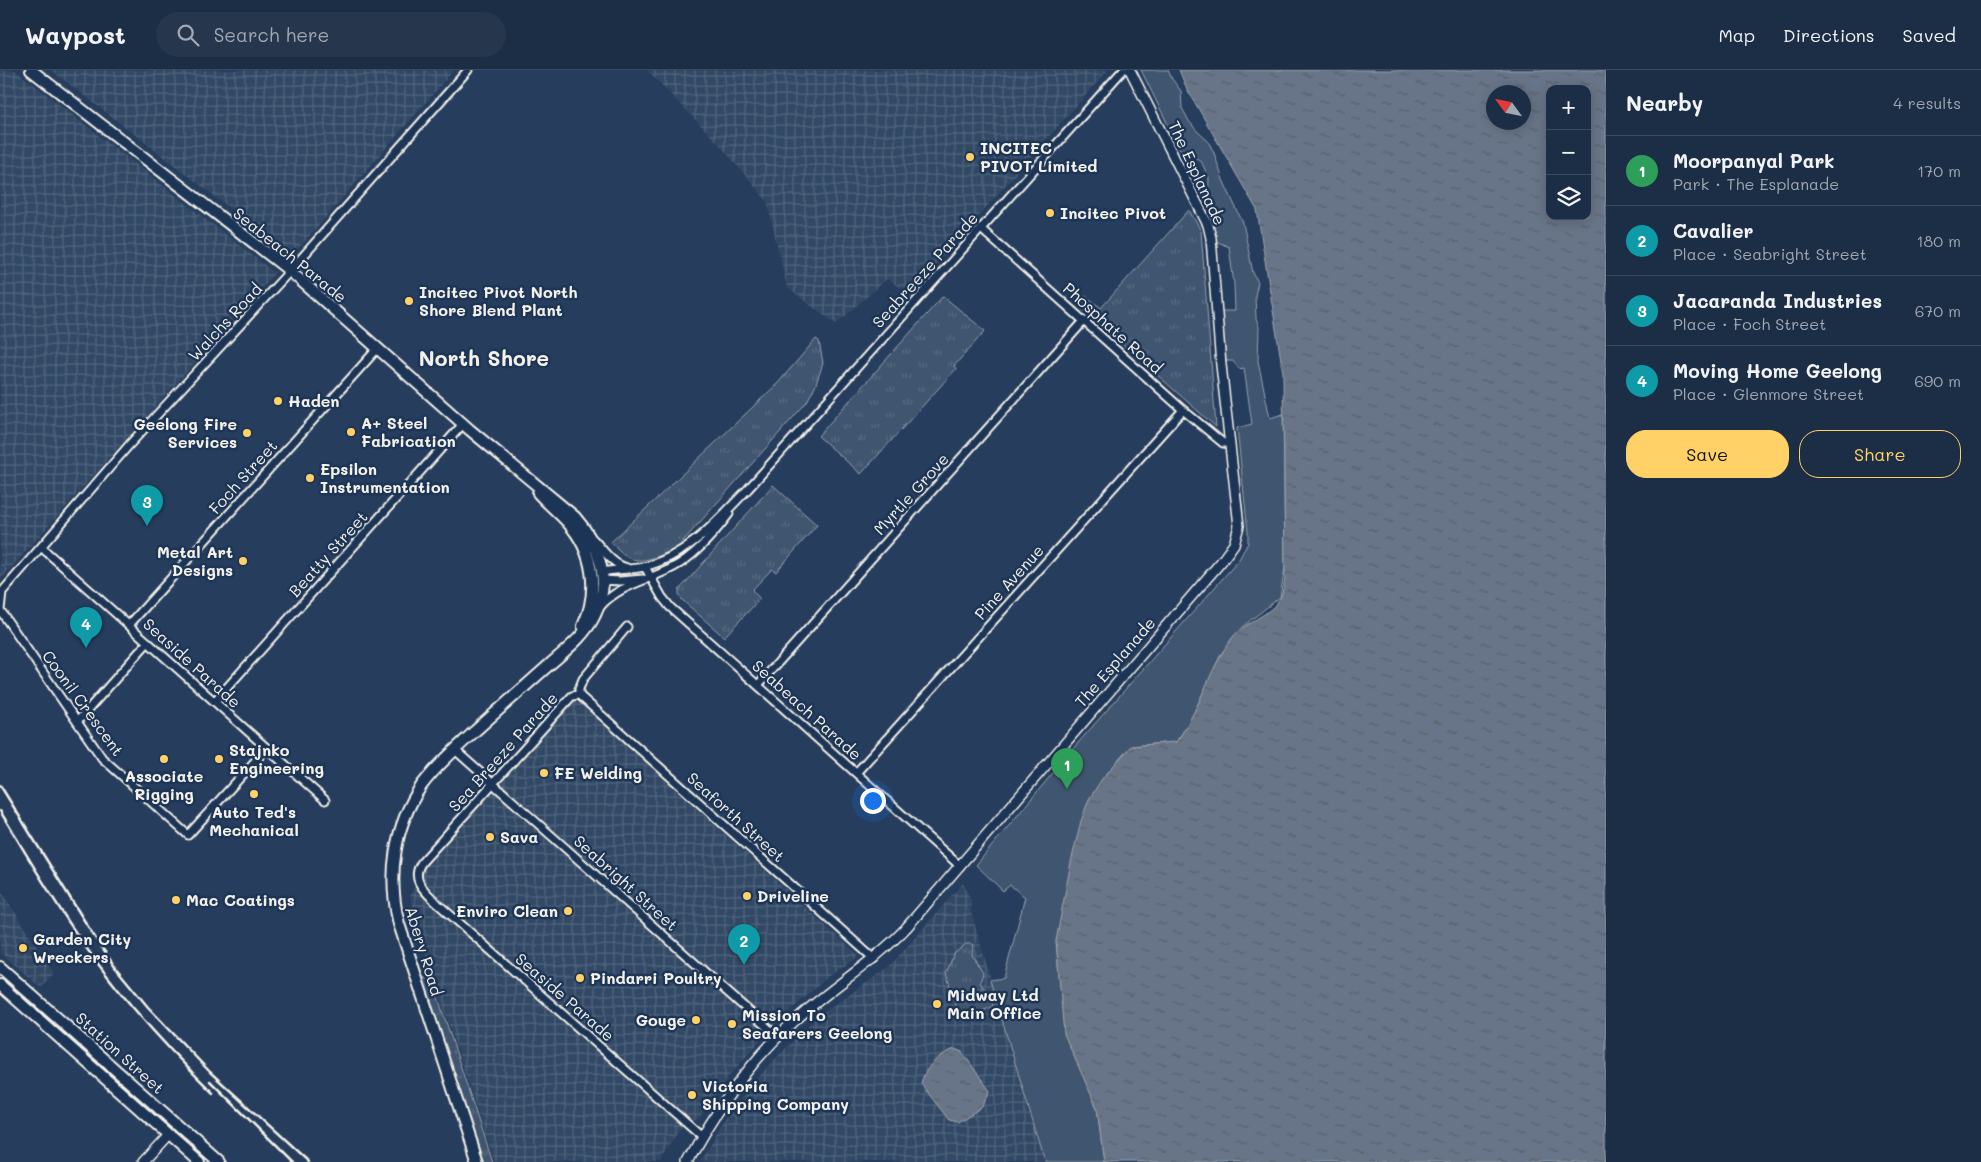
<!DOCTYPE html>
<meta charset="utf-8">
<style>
:root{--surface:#1c2e46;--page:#25364d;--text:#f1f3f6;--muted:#a0a8b3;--line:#3a4a5f;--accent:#ffd166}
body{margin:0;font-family:Mali,sans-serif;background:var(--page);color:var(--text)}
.controls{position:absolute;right:15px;top:15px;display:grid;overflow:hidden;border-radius:10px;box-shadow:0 2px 12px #0003}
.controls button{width:45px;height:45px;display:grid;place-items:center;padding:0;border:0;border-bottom:1px solid var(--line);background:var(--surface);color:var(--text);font:25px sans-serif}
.compass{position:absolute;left:1486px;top:15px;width:45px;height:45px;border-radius:50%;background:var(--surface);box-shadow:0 2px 12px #0003;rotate:303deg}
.you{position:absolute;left:872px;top:730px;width:18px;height:18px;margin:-12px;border:4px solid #fff;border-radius:50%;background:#1a73e8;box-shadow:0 0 0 8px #1a73e833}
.badge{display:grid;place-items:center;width:32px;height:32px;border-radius:50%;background:var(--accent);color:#fff;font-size:16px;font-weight:700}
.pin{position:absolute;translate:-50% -41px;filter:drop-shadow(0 1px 2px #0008)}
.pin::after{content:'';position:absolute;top:26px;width:18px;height:15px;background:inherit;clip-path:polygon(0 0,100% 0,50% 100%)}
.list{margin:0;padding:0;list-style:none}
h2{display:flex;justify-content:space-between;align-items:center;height:65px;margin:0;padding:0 20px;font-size:21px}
h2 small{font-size:16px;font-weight:400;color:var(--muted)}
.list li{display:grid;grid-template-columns:32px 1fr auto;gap:15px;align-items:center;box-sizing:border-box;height:70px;padding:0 20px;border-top:1px solid var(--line)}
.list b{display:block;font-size:19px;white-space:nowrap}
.list p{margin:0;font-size:16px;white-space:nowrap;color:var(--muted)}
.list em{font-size:16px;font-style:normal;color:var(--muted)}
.actions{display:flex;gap:10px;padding:15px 20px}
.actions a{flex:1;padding:11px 0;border:1px solid var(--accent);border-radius:20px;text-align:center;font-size:18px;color:var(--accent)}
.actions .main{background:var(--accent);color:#111}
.icon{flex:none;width:28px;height:28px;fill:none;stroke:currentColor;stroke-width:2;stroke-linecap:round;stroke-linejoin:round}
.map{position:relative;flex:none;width:1606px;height:1092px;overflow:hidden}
header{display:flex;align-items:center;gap:30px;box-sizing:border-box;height:70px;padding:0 25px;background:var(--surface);border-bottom:1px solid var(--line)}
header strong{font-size:24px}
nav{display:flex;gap:28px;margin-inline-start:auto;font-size:18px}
.search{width:350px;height:45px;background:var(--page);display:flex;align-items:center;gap:12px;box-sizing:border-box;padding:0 18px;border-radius:28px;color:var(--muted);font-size:19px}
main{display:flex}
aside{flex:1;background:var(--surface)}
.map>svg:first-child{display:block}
.industrial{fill:url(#industrial-grid)}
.grass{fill:url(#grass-tufts);stroke:#9aa2ac}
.green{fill:#40546f;stroke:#9aa2ac}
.water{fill:url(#water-ripples);stroke:#9fa7ae;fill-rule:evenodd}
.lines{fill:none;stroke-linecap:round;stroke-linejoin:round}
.minor-casing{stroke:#f4f1e8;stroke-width:11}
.tertiary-casing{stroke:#f4f1e8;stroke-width:12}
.secondary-casing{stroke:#f4f1e8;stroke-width:14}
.minor{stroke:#1d3557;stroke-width:7}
.tertiary{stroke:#1d3557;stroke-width:9}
.secondary{stroke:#1d3557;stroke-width:10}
.rail{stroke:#f4f1e8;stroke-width:2.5}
.poi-dot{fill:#ffd166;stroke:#1d3557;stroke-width:2}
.labels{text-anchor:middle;stroke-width:5;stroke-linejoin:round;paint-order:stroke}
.poi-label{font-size:16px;font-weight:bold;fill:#f4f1e8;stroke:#1d3557;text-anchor:start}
.street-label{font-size:16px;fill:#f4f1e8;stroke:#1d3557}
.district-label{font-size:21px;font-weight:bold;fill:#f4f1e8;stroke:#1d3557}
</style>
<header>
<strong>Waypost</strong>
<div class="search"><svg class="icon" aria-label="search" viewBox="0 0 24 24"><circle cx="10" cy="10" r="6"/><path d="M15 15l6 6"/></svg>Search here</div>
<nav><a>Map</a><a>Directions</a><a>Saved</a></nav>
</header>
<main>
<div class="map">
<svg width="1606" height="1092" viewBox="0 0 1606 1092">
<defs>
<pattern id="industrial-grid" width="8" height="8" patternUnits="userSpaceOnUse" patternTransform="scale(1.25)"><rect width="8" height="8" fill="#334966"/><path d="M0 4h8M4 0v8" fill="none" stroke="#51647c"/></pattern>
<pattern id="grass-tufts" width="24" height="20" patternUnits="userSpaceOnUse" patternTransform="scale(1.25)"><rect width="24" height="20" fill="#40546f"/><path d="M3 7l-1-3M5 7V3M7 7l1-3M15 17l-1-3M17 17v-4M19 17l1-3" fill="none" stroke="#5c6d84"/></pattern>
<pattern id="water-ripples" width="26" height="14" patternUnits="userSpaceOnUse" patternTransform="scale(1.25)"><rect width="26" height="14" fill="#677588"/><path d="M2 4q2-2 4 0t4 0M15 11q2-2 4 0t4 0" fill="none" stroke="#585e67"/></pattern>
</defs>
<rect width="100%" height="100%" fill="#263d5d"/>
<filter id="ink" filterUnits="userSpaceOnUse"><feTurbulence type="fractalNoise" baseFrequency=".02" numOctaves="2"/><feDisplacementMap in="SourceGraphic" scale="10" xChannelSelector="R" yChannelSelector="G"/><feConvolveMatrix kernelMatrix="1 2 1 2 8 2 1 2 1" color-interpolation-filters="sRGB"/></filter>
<g filter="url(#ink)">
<path class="industrial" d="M0 0H15L275 203 0 510Z
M51 0H454L292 186Z
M647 0H1108L909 224 887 209 836 254 787 218 767 131 718 73Z
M578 631 859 886 829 906 774 955 729 1006 699 1048 680 1059 661 1092H494L417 857 410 825 426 795 569 633Z
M963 813 971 830V842L1045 1092H700L726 1047 767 997 818 946 889 897Z
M0 819 54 903 41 918 0 882Z"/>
<path class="grass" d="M1189 140 1201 161 1216 357 1077 234 1086 226 1101 238Z
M943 226 985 261 954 296 956 299 861 404 818 366Z
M816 269 819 271 823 293 815 317 806 333 676 479C648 490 632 500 611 472L778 313Z
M773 415 817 455 776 502 772 499 752 520 760 529 724 567 682 530 679 525V520Z
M966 874H972L973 878 972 885 983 903 980 912 993 934 992 937 960 950 954 929 960 926 958 917 951 919 946 903 954 884Z
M431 906 492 1092H484L422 909Z"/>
<path class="green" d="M1141 0H1168L1172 9 1181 21 1182 38 1189 51 1197 61 1208 71 1214 83 1223 110 1243 153 1253 203 1258 212 1255 226 1256 249 1259 257 1258 291 1270 348 1283 344 1285 497 1280 527 1242 557 1221 584 1189 653 1176 672 1131 676 1102 709 1056 871 1064 959 1097 1038 1104 1092H1045L990 910 1004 908 1025 827 1010 815 1003 821 976 795 1078 673 1238 491 1248 473V462L1237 358 1252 354 1244 298 1239 299 1233 291H1225L1220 241H1235L1234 214 1229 177 1218 172 1214 166 1213 152 1208 133 1209 108 1201 91 1180 79Z"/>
<path class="water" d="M1179 0H1606V1092H1104L1097 1038 1064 964 1056 871 1071 792 1081 751 1089 729 1102 709 1131 676 1176 672C1200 641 1208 600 1232 568 1245 551 1271 546 1281 527 1283 521 1284 514 1285 508L1283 303 1257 140 1187 19ZM1550 19H1587V146H1550ZM1494 22H1524V52H1494Z
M955 979 962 982 990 1021 982 1037 958 1052 949 1050 921 1014C924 998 939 984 955 979Z"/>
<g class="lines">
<defs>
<path id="minor" d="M980 158 1183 340 1223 373H1229
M594 470C604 481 612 494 627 498
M41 477 325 730
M645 497 662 527 670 537 960 796
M602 502C616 499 631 500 644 497 689 485 717 451 748 419L1123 0
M602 510 620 511 643 509
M600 537C618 515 650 510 674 497 696 485 714 464 729 444
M129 555 378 278
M627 557 583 609 579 619V625L572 626 422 792C409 810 426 822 438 834L702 1067
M758 615 1084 251
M579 625 874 889
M215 631 463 354
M77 652 148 572
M267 678 188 765 102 688 0 540 2 522 130 374 290 201 468 0
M455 680 778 967
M856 703 1183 340"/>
<path id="tertiary" d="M143 1092 168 1065
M688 1092C717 1038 752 988 798 948 833 916 874 892 906 858L1221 492 1234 474 1239 456 1221 295 1211 168 1208 155 1130 0"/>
<path id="secondary" d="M31 0 290 201 470 360 575 447C599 474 612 511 595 545 586 565 565 581 549 595 524 617 500 639 475 661 457 678 437 695 422 715 394 756 387 806 399 854L477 1092
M538 423C548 434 559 443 568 453 594 482 599 522 583 556
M0 897 219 1092
M0 915 199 1092"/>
</defs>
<use href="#minor" class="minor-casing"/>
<use href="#tertiary" class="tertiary-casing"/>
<use href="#secondary" class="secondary-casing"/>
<use href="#minor" class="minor"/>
<use href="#tertiary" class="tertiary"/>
<use href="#secondary" class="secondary"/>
<path class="rail" d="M0 715 92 863 115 897 148 937 210 1002 308 1092
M0 741C29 788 57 838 90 883 127 934 168 979 213 1023
M210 1011 292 1092"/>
</g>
</g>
<g class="poi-dot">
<circle cx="970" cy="87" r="5"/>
<circle cx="1050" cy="143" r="5"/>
<circle cx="409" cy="231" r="5"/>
<circle cx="278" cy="331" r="5"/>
<circle cx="351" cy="362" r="5"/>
<circle cx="247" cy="363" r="5"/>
<circle cx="310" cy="408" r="5"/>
<circle cx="243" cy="491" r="5"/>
<circle cx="164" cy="689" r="5"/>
<circle cx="219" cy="689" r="5"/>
<circle cx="544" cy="703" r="5"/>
<circle cx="254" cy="724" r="5"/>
<circle cx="490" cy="767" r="5"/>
<circle cx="747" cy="826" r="5"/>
<circle cx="176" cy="830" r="5"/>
<circle cx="568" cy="841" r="5"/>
<circle cx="23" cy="878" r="5"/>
<circle cx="580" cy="908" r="5"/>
<circle cx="937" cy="934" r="5"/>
<circle cx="696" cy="950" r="5"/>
<circle cx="732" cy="954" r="5"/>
<circle cx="692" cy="1025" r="5"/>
</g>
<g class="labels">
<g class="poi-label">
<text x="980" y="84">INCITEC<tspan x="980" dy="18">PIVOT Limited</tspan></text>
<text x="1060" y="149">Incitec Pivot</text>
<text x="419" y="228">Incitec Pivot North<tspan x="419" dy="18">Shore Blend Plant</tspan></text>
<text x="288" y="337">Haden</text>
<text x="361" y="359">A+ Steel<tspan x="361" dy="18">Fabrication</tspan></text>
<text x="237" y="360" text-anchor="end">Geelong Fire<tspan x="237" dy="18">Services</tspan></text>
<text x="320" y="405">Epsilon<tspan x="320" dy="18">Instrumentation</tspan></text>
<text x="233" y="488" text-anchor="end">Metal Art<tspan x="233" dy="18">Designs</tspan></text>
<text x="229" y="686">Stajnko<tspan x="229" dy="18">Engineering</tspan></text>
<text x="554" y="709">FE Welding</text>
<text x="164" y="712" text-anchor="middle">Associate<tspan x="164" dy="18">Rigging</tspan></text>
<text x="254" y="748" text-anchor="middle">Auto Ted's<tspan x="254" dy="18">Mechanical</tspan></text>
<text x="500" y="773">Sava</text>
<text x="757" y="832">Driveline</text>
<text x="186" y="836">Mac Coatings</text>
<text x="558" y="847" text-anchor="end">Enviro Clean</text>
<text x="33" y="875">Garden City<tspan x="33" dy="18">Wreckers</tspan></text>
<text x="590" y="914">Pindarri Poultry</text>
<text x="947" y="931">Midway Ltd<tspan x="947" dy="18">Main Office</tspan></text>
<text x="742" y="951">Mission To<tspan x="742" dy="18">Seafarers Geelong</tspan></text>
<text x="686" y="956" text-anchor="end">Gouge</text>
<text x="702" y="1022">Victoria<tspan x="702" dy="18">Shipping Company</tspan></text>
</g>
<g class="street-label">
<text transform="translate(1197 103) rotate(65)" y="6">The Esplanade</text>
<text transform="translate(290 185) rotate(39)" y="6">Seabeach Parade</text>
<text transform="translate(925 200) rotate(-48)" y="6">Seabreeze Parade</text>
<text transform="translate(225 252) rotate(-47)" y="6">Walchs Road</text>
<text transform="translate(1113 258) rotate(42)" y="6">Phosphate Road</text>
<text transform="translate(243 407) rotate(-48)" y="6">Foch Street</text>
<text transform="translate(911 424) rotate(-48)" y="6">Myrtle Grove</text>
<text transform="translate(328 484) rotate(-48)" y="6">Beatty Street</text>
<text transform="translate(1009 512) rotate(-48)" y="6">Pine Avenue</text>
<text transform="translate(1115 592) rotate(-49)" y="6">The Esplanade</text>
<text transform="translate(192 593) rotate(42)" y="6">Seaside Parade</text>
<text transform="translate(83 633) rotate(54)" y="6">Coonil Crescent</text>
<text transform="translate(807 640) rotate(42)" y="6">Seabeach Parade</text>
<text transform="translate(503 682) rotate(-48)" y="6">Sea Breeze Parade</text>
<text transform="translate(736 747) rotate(42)" y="6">Seaforth Street</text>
<text transform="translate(626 813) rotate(42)" y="6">Seabright Street</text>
<text transform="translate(424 881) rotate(73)" y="6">Abery Road</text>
<text transform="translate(565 927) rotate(41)" y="6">Seaside Parade</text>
<text transform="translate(120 983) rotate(42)" y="6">Station Street</text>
</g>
<g class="district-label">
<text x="484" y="296">North Shore</text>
</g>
</g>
</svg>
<div class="controls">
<button>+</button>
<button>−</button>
<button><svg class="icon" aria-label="layers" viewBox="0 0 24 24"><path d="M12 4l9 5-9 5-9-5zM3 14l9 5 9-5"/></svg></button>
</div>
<svg class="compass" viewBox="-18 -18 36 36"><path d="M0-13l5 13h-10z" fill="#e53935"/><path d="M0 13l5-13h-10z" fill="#a0a8b3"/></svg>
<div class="you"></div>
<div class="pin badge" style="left:1067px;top:719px;background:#2e9e5b">1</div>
<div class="pin badge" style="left:744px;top:895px;background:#0f9aa8">2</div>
<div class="pin badge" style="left:147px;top:456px;background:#0f9aa8">3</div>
<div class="pin badge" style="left:86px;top:578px;background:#0f9aa8">4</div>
</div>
<aside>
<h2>Nearby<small>4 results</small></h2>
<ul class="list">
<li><span class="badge" style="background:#2e9e5b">1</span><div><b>Moorpanyal Park</b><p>Park · The Esplanade</p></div><em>170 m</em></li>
<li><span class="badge" style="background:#0f9aa8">2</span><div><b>Cavalier</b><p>Place · Seabright Street</p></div><em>180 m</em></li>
<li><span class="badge" style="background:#0f9aa8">3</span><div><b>Jacaranda Industries</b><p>Place · Foch Street</p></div><em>670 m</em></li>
<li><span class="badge" style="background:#0f9aa8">4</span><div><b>Moving Home Geelong</b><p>Place · Glenmore Street</p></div><em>690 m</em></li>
</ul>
<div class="actions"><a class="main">Save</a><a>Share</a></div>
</aside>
</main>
